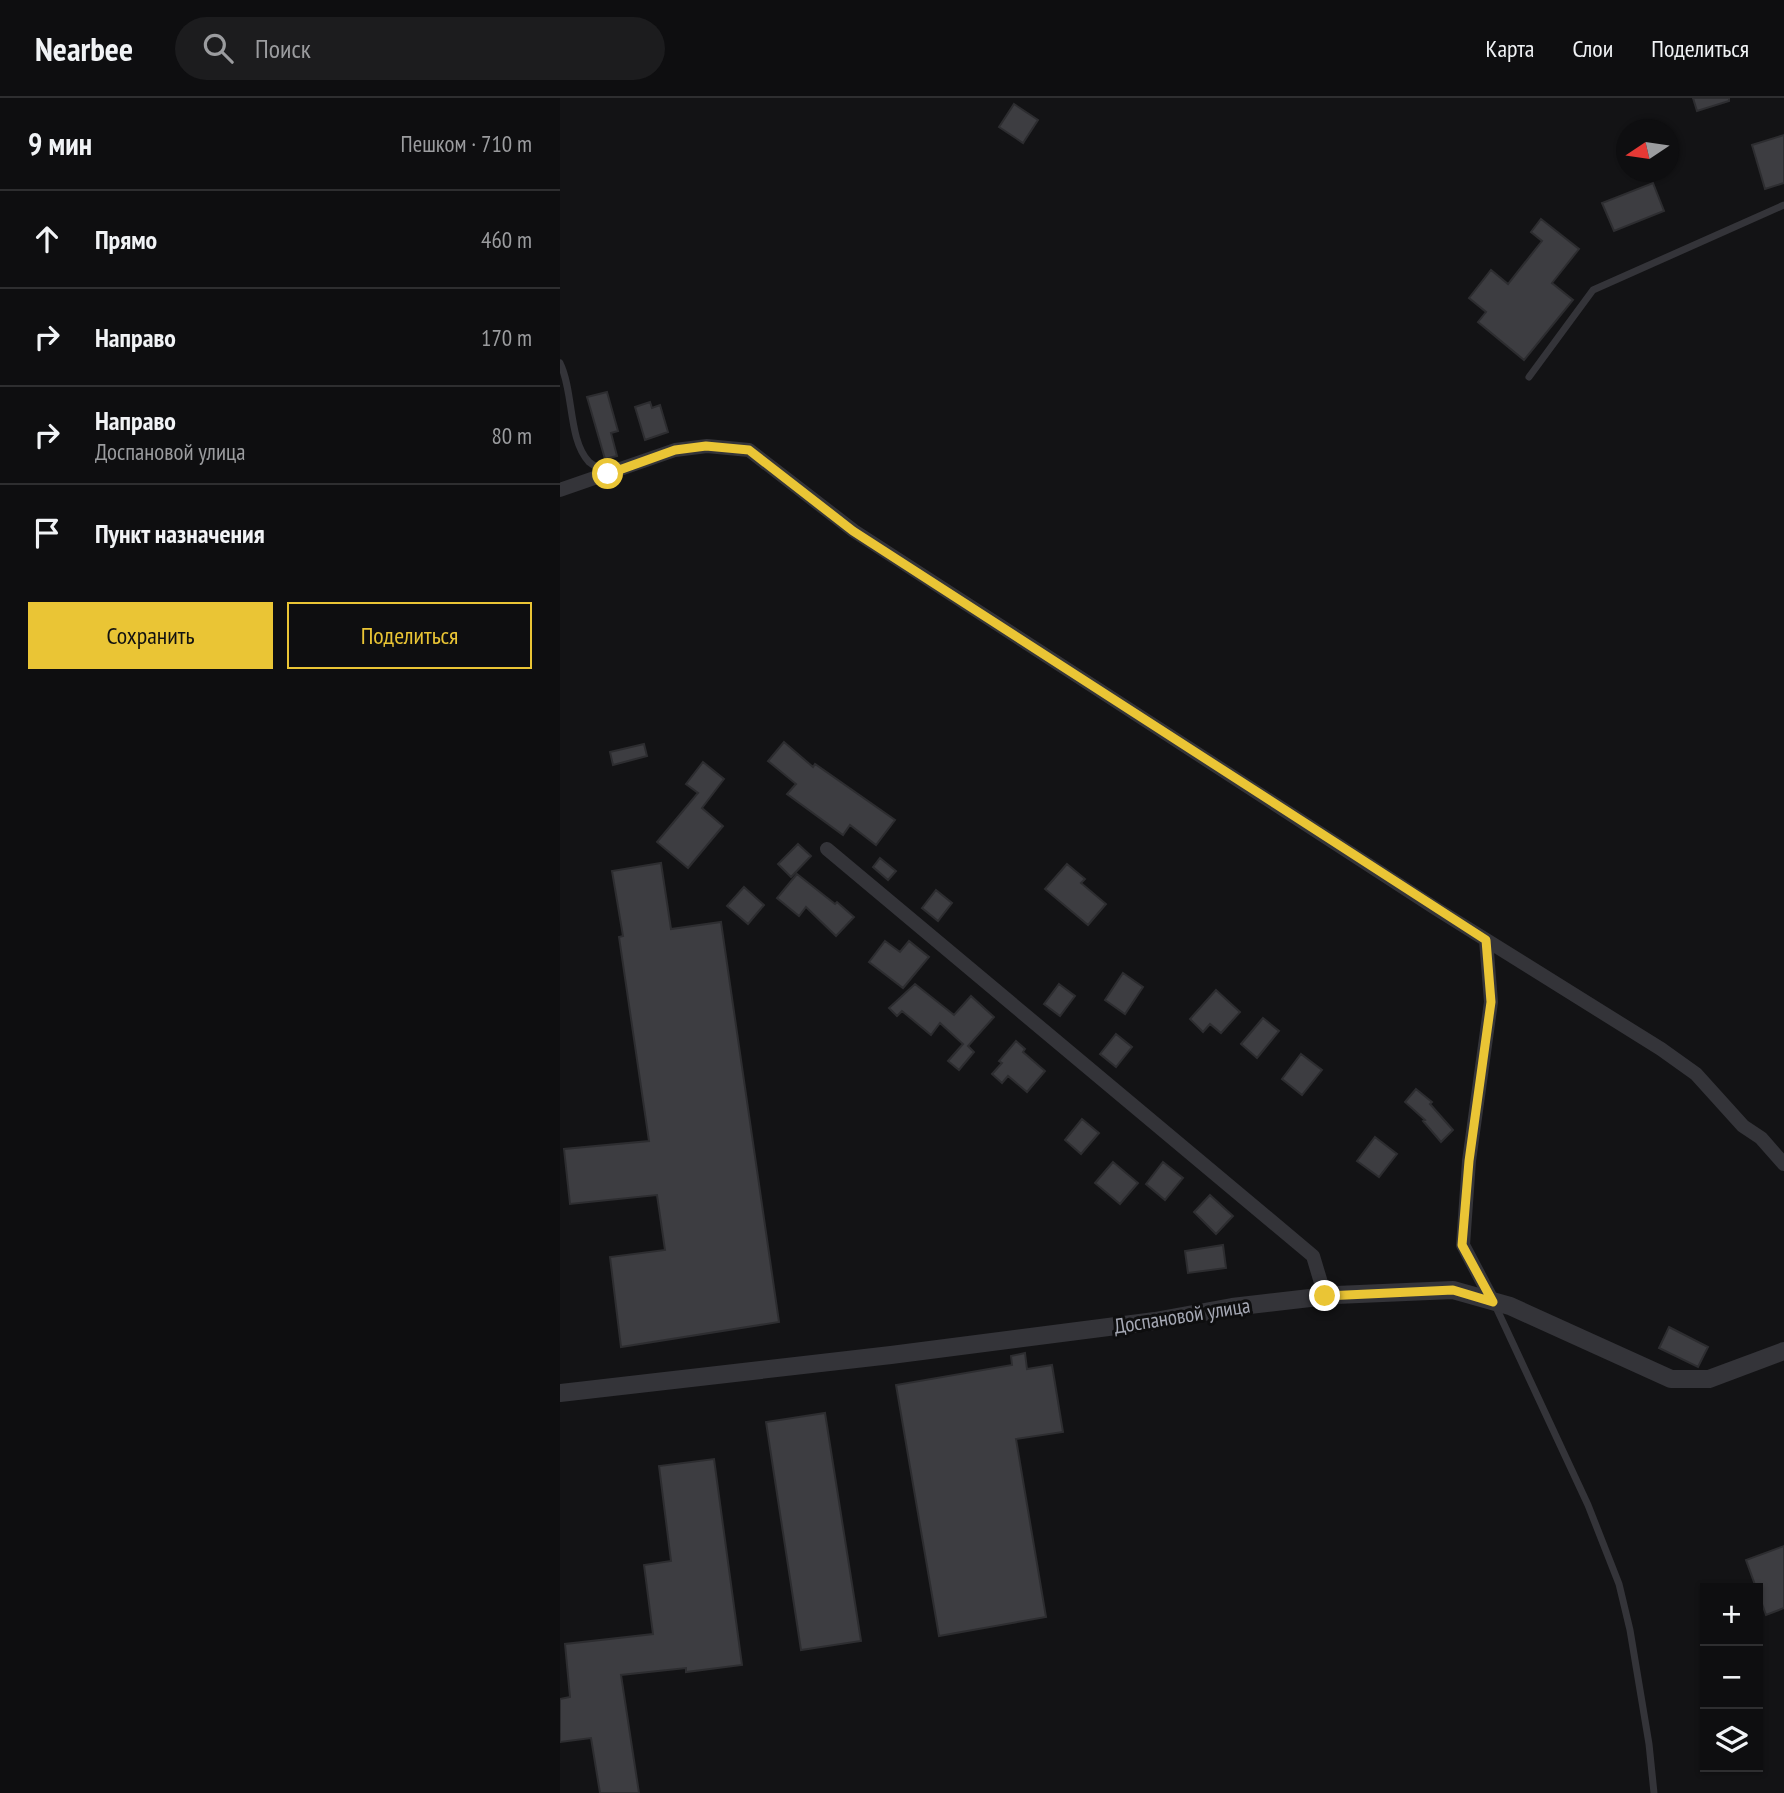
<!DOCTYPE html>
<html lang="ru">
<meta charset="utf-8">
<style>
:root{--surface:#0e0e10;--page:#1c1c1e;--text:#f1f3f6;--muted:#9b9c9f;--line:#2e2e30;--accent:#eac535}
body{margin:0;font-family:"PT Sans Narrow",sans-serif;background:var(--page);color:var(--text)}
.controls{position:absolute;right:21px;bottom:21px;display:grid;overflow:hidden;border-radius:0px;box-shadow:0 2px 5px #0004}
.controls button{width:63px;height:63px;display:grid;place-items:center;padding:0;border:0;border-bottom:2px solid var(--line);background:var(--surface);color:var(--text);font:35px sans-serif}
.compass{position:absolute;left:1056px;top:21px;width:63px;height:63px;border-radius:50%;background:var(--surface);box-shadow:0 2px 5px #0004;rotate:257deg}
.stop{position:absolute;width:21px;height:21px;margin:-16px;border:5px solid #eac535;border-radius:50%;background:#fff}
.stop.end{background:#eac535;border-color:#fff;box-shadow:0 2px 7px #0008}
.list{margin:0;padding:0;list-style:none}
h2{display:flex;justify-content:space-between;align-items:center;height:91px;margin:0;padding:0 28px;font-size:30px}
h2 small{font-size:23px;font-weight:400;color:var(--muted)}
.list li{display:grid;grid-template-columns:46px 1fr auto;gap:21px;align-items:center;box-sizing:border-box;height:98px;padding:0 28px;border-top:2px solid var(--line)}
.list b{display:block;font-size:26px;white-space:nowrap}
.list p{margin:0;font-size:23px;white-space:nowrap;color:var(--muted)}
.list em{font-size:23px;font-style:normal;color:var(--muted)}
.actions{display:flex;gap:14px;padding:21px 28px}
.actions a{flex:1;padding:16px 0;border:2px solid var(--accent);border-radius:0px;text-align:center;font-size:24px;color:var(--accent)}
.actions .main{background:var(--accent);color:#111}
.icon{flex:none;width:38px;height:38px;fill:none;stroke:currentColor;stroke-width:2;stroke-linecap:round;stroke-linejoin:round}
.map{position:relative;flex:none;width:1224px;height:1695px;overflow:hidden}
header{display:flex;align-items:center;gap:42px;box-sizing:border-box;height:98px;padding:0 35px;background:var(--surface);border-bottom:2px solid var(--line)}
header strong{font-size:33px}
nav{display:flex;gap:38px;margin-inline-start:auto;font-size:24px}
.search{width:490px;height:63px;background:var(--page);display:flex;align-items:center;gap:18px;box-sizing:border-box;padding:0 24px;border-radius:38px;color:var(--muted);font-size:26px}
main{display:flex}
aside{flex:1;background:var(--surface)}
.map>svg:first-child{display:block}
.building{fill:#3d3d41;stroke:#2d2d30;stroke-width:2}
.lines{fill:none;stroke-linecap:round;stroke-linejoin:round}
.service{stroke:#343439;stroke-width:7}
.minor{stroke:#343439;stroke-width:14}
.tertiary{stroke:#343439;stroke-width:18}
.route{stroke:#eac535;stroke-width:9}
.labels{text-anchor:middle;stroke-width:6;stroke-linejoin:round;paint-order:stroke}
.street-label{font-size:21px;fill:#a5a8b4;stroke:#0e0e0f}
</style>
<header>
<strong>Nearbee</strong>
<div class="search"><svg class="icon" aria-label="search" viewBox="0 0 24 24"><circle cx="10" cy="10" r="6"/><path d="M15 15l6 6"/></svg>Поиск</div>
<nav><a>Карта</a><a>Слои</a><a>Поделиться</a></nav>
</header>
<main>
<aside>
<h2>9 мин<small>Пешком · 710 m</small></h2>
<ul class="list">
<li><svg class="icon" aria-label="ahead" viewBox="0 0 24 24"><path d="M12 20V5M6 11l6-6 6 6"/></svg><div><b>Прямо</b></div><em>460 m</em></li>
<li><svg class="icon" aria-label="right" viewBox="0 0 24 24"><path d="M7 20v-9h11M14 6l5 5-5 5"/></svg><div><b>Направо</b></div><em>170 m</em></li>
<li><svg class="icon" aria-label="right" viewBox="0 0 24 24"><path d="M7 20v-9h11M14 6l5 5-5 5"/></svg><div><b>Направо</b><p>Доспановой улица</p></div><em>80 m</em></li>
<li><svg class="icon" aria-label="arrive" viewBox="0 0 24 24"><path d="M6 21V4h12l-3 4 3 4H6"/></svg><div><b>Пункт назначения</b></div></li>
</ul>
<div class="actions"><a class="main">Сохранить</a><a>Поделиться</a></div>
</aside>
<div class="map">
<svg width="1224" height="1695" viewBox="0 0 1224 1695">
<rect width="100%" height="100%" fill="#131315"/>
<path class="building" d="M1133 0H1169V3L1137 13Z
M454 6 478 22 463 45 439 29Z
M1224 37V85L1205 91 1192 47Z
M1093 85 1104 113 1054 133 1042 105Z
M981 121 1019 151 992 185 1013 202 964 262 918 224 926 214 909 200 931 172 948 186 982 143 971 134Z
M47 294 58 333 51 335 57 358 45 361 27 299Z
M90 304 92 310 100 307 108 334 85 342 75 309Z
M224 644 253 669 255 666 335 722 316 747 290 727 283 737 227 696 236 686 208 663Z
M84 646 87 658 53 667 50 654Z
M143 664 164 681 142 710 163 728 128 770 97 744 138 695 126 686Z
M238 746 251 758 231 779 218 766Z
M320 760 336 773 328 782 313 769Z
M101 765 111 831 161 824 219 1224 61 1249 50 1159 105 1152 97 1097 10 1106 4 1051 89 1043 59 839 63 838 52 773Z
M507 766 525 781 521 785 546 806 528 827 485 791Z
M237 776 275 806 277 804 294 819 276 838 246 809 239 818 217 800Z
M184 789 204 807 188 826 167 808Z
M376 792 392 805 378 823 362 810Z
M325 843 340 854 349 843 369 859 343 890 309 864Z
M563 875 583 889 565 916 545 902Z
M355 886 394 917 411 898 434 919 408 948 414 954 399 972 388 963 403 946 380 925 371 937 342 913 337 918 329 910Z
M499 886 515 898 500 918 484 906Z
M656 892 680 914 661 935 650 926 643 934 630 921Z
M703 920 719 933 697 960 681 946Z
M556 936 572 949 556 969 540 956Z
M456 943 465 951 463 954 485 973 467 994 448 978 442 985 432 976 442 965 439 963Z
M741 956 762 972 742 997 722 981Z
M856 991 872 1004 870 1006 893 1032 881 1044 863 1023 865 1022 845 1004Z
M522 1021 539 1035 521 1056 505 1042Z
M815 1039 837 1056 819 1079 797 1063Z
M553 1064 578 1085 560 1106 535 1085Z
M603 1064 623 1080 605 1102 586 1086Z
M650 1097 673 1118 656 1136 634 1114Z
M663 1147 666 1170 628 1175 625 1153Z
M1109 1229 1148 1249 1138 1269 1099 1250Z
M465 1255 467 1271 492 1267 503 1334 456 1341 486 1519 379 1538 336 1287 452 1267 451 1258Z
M265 1315 301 1543 241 1552 206 1324Z
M154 1361 182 1567 126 1574V1570L61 1577 79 1695H40L31 1640 0 1644V1601L10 1599 5 1546 93 1536 84 1467 111 1463 99 1368Z
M1224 1448V1510L1206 1517 1186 1462Z"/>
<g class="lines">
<path class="service" d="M0 265C14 294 8 342 29 364 34 368 42 372 48 375
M969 279 1033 192 1224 107
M935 1207 1028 1407 1059 1486 1070 1532 1089 1646 1094 1695"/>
<path class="minor" d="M0 392 115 352 147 348 189 352 294 433 875 810 1101 951 1136 976 1183 1028 1201 1040 1224 1066
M267 751 753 1158 765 1198
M926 842 931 904 909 1063 903 1147 933 1204"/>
<path class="tertiary" d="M0 1295 331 1257 595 1223 672 1209 776 1197 893 1192 950 1208 1111 1281H1149L1224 1253"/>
</g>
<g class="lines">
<path class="route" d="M48 376 115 352 146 348 189 352 293 433 926 842 931 904 909 1063 902 1147 933 1204 893 1192 765 1198"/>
</g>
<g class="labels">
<g class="street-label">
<text transform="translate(622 1218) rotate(-9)" y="7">Доспановой улица</text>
</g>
</g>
</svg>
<div class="controls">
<button>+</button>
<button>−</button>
<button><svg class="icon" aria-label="layers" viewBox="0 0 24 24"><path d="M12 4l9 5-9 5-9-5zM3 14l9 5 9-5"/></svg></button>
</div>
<svg class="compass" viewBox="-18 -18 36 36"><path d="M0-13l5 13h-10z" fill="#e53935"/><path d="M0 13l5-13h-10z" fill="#9b9c9f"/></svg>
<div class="stop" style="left:48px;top:376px"></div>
<div class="stop end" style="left:765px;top:1198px"></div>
</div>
</main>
